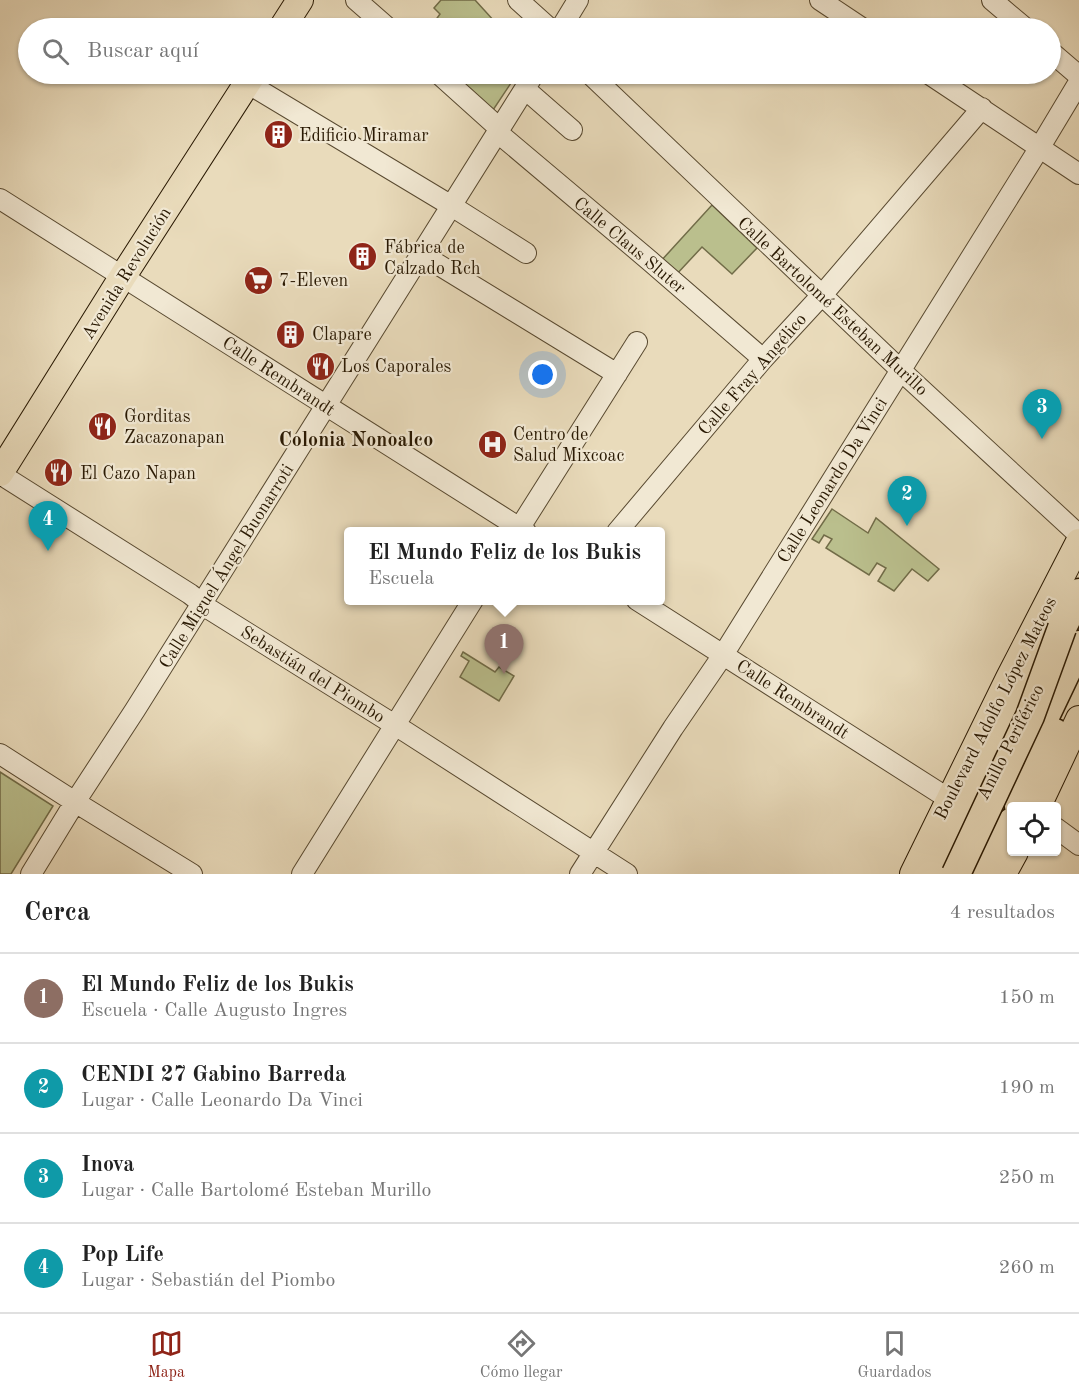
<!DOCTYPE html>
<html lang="es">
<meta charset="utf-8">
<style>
:root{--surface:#fff;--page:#f2f2f2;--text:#222;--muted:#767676;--line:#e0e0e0;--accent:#8f2418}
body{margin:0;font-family:"Old Standard TT",serif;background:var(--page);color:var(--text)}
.controls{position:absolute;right:18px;bottom:18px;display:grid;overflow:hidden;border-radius:6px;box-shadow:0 2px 4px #0004}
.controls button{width:54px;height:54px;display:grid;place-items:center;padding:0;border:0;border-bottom:2px solid var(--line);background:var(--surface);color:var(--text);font:30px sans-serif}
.you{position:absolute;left:543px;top:375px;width:21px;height:21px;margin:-15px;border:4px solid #fff;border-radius:50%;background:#1a73e8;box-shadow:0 0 0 9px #1a73e833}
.badge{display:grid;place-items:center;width:39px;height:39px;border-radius:50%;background:var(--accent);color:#fff;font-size:20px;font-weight:700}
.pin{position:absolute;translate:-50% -50px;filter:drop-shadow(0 2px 3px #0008)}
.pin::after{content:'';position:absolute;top:32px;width:21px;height:18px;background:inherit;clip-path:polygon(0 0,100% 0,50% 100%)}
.popup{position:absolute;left:344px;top:527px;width:321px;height:78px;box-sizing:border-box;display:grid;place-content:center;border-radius:6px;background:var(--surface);filter:drop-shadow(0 2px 4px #0005);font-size:20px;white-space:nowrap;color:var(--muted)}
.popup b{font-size:22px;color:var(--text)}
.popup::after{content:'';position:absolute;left:50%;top:100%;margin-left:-12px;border:12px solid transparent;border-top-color:var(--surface)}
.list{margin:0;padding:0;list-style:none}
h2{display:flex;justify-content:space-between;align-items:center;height:78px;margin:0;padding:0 24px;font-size:26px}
h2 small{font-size:20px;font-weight:400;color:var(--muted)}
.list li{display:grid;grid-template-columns:39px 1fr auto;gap:18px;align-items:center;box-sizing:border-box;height:90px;padding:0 24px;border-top:2px solid var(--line)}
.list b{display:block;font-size:22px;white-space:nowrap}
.list p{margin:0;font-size:20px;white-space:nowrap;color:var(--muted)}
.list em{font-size:20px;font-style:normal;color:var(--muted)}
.icon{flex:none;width:33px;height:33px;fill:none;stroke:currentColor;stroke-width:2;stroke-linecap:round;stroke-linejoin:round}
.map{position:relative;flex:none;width:1079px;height:874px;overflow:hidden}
.search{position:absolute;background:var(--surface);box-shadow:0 2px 4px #0004;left:18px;right:18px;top:18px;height:66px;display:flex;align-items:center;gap:15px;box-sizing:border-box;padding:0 21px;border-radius:33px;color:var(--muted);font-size:22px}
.sheet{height:438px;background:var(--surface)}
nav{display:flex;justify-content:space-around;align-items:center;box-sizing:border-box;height:84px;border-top:2px solid var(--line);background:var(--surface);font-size:16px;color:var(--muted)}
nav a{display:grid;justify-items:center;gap:3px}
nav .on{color:var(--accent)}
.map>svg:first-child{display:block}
.green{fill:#babf8d;stroke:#716c48;stroke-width:1.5}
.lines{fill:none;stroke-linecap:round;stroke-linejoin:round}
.minor-casing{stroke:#584930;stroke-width:22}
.major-casing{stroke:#281802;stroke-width:28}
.highway-casing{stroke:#281802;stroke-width:31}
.minor{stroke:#f1e8d3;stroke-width:20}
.major{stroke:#e9dbbb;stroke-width:26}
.highway{stroke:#e9dbbb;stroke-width:28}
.highway-bridge-casing{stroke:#281802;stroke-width:31;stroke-linecap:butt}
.highway-bridge{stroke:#e9dbbb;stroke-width:28}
.labels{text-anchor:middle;stroke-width:4.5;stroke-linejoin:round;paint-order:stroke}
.poi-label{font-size:18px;fill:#281802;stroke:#f1e8d3;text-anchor:start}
.street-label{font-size:18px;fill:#281802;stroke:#f1e8d3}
.neighbourhood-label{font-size:20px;font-weight:bold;fill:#281802;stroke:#f1e8d3}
</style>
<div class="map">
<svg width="1079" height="874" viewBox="0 0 1079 874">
<rect width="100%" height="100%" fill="#e9dbbb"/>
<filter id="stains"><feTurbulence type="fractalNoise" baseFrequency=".00333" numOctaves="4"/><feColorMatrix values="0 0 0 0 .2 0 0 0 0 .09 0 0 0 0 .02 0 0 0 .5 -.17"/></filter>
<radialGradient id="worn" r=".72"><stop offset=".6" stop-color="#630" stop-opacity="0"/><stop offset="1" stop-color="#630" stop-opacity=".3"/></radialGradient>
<path class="green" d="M441 0H475L496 23 493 28H430L440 14 434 8Z
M446 74H517L489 116Z
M712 205 757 248 732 274 702 247 675 276 660 262Z
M832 509 868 533 876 518 939 569 928 581 912 569 894 591 878 581 886 568 877 563 869 575 826 548 832 539 824 535 819 543 812 539Z
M463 652 495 672 499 667 514 676 499 701 460 677 469 661 461 656Z
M0 772 53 806 11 874H0Z"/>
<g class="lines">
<defs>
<path id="minor" d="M356 0 388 28
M518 0 549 28
M820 0 862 28
M992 0 1025 28
M561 28 578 0
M1050 51 1079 76
M439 74 499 128
M590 74 910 379 1079 535
M929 74 1079 174
M247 83 450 205 526 253
M525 89 572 130
M497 132 650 261 763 359
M0 199 526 532
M421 254 617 374
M0 474 190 594 209 609 406 732 627 874
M517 532 637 342
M617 532 763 359 822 295 982 108
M637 600 949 799
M0 754 75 802 192 874
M1056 828 1079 845
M31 874 75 802 135 710 534 74
M302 874 473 600
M580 874 673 728 723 655 1040 147 1079 82"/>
<path id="major" d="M282 28 300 0
M0 473 123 276 253 74
M1038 806 1079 719
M913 874 1009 678 1079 542
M1003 874 1015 852"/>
<path id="highway" d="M1029 750 1079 645
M1019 806 1055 733
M931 874 974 803 1014 709 1062 628 1079 593
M987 874 1012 822"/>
</defs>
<use href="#minor" class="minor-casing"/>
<use href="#major" class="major-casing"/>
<use href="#highway" class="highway-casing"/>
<use href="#minor" class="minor"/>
<use href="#major" class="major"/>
<use href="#highway" class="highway"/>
<defs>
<path id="highway-bridge" d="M956 874 1030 716 1062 628"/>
</defs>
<use href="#highway-bridge" class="highway-bridge-casing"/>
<use href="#highway-bridge" class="highway-bridge"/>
</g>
<defs>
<symbol id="building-disc" viewBox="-11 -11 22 22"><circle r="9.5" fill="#8f2418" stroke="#f1e8d3"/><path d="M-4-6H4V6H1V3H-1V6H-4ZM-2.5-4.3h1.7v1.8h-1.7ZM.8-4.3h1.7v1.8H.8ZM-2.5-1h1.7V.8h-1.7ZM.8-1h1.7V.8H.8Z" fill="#fff"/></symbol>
<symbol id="supermarket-disc" viewBox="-11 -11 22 22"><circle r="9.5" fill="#8f2418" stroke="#f1e8d3"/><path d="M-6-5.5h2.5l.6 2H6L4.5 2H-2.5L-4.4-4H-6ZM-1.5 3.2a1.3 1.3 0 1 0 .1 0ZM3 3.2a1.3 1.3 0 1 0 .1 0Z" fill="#fff"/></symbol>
<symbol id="restaurant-disc" viewBox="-11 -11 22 22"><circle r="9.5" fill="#8f2418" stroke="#f1e8d3"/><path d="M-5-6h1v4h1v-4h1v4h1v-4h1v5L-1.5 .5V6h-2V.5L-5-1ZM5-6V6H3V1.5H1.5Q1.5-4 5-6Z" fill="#fff"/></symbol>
<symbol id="hospital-disc" viewBox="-11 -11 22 22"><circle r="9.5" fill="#8f2418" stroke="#f1e8d3"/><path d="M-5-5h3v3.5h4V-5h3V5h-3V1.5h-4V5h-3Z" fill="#fff"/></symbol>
</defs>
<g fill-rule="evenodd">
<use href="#building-disc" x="262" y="118" width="33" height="33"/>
<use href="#building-disc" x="346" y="240" width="33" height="33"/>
<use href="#supermarket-disc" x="242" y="264" width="33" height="33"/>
<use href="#building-disc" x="274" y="318" width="33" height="33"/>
<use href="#restaurant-disc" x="304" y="350" width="33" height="33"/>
<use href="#restaurant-disc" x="86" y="410" width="33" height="33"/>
<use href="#hospital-disc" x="476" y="428" width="33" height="33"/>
<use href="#restaurant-disc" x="42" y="456" width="33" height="33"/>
</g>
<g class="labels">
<g class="poi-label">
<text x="299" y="141">Edificio Miramar</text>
<text x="384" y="253">Fábrica de<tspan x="384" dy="21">Calzado Rch</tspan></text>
<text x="279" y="286">7-Eleven</text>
<text x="312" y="340">Clapare</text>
<text x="341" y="372">Los Caporales</text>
<text x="124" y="422">Gorditas<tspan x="124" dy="21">Zacazonapan</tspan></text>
<text x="513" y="440">Centro de<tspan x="513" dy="21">Salud Mixcoac</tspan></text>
<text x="80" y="479">El Cazo Napan</text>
</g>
<g class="street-label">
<text transform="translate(630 245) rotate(40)" y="6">Calle Claus Sluter</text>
<text transform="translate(126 273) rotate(-58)" y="6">Avenida Revolución</text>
<text transform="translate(833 306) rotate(43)" y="6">Calle Bartolomé Esteban Murillo</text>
<text transform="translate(752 374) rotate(-49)" y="6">Calle Fray Angélico</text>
<text transform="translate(279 376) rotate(33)" y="6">Calle Rembrandt</text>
<text transform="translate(832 480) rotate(-58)" y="6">Calle Leonardo Da Vinci</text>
<text transform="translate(226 566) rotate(-58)" y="6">Calle Miguel Ángel Buonarroti</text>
<text transform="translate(313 674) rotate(32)" y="6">Sebastián del Piombo</text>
<text transform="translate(793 699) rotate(33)" y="6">Calle Rembrandt</text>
<text transform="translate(995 708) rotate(-63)" y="6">Boulevard Adolfo López Mateos</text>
<text transform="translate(1010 742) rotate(-63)" y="6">Anillo Periférico</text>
</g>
<g class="neighbourhood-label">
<text x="356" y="446">Colonia Nonoalco</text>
</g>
</g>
<rect width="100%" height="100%" filter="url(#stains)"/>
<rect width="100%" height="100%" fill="url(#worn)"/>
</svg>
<div class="controls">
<button><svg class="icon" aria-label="locate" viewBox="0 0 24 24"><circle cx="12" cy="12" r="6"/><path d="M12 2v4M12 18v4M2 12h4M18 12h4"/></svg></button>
</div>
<div class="you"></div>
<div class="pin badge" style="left:504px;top:674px;background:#8d6e63">1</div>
<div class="popup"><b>El Mundo Feliz de los Bukis</b>Escuela</div>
<div class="pin badge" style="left:907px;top:526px;background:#0f9aa8">2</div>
<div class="pin badge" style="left:1042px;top:439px;background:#0f9aa8">3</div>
<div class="pin badge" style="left:48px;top:551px;background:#0f9aa8">4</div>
<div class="search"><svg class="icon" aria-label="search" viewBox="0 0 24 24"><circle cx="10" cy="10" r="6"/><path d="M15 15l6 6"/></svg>Buscar aquí</div>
</div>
<section class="sheet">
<h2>Cerca<small>4 resultados</small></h2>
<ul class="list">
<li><span class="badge" style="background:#8d6e63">1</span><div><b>El Mundo Feliz de los Bukis</b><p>Escuela · Calle Augusto Ingres</p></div><em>150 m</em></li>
<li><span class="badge" style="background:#0f9aa8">2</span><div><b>CENDI 27 Gabino Barreda</b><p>Lugar · Calle Leonardo Da Vinci</p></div><em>190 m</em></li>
<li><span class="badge" style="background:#0f9aa8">3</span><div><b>Inova</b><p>Lugar · Calle Bartolomé Esteban Murillo</p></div><em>250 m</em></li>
<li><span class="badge" style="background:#0f9aa8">4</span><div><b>Pop Life</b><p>Lugar · Sebastián del Piombo</p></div><em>260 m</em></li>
</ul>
</section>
<nav>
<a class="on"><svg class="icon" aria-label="map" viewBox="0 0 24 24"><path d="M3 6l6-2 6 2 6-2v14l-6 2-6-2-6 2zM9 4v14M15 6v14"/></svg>Mapa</a>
<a><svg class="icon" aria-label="directions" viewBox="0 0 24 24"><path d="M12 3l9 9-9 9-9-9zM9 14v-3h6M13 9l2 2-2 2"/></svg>Cómo llegar</a>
<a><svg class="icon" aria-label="saved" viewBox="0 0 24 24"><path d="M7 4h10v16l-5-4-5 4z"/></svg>Guardados</a>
</nav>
